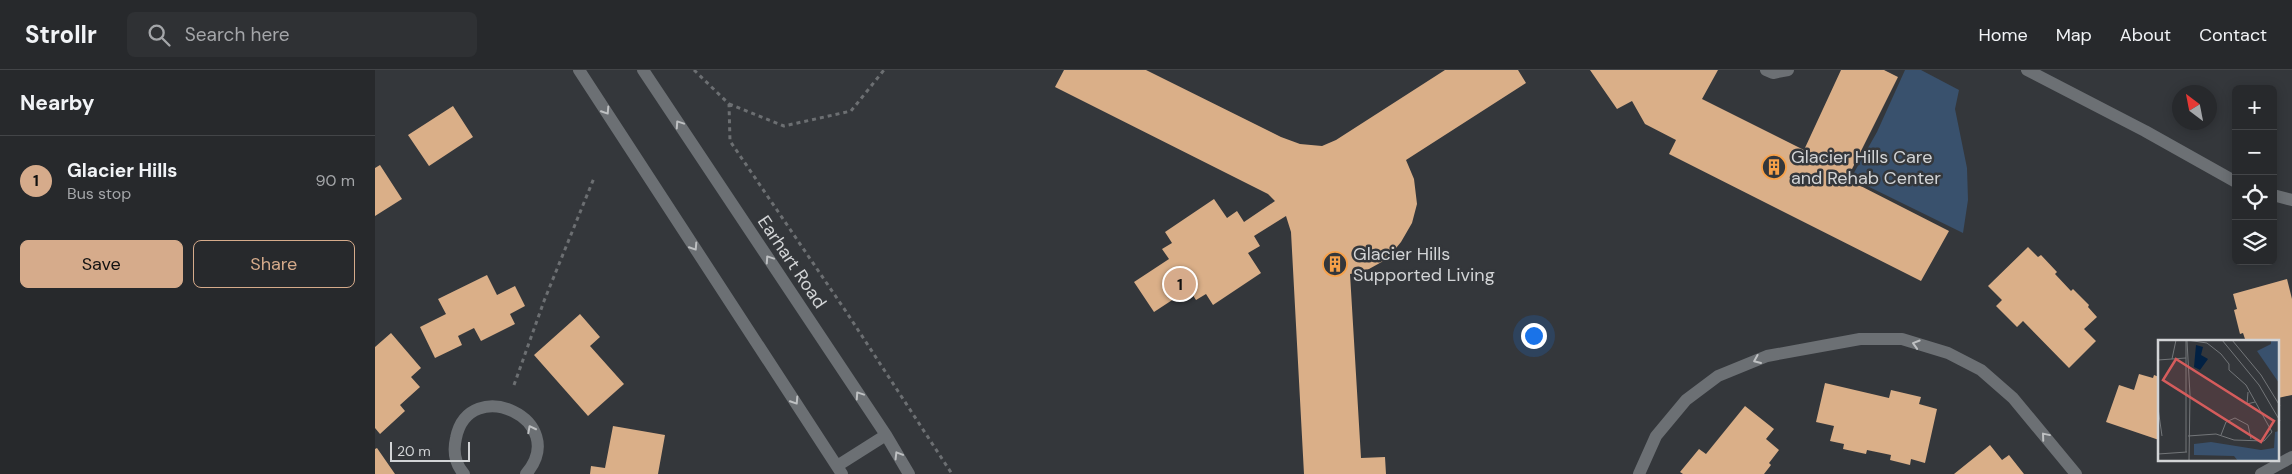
<!DOCTYPE html>
<meta charset="utf-8">
<style>
:root{--surface:#27292c;--page:#2f3134;--text:#f1f3f6;--muted:#a4a6a9;--line:#434548;--accent:#d6ab8b}
body{margin:0;font-family:"DM Sans",sans-serif;background:var(--page);color:var(--text)}
.controls{position:absolute;right:15px;top:15px;display:grid;overflow:hidden;border-radius:8px;box-shadow:0 2px 12px #0003}
.controls button{width:45px;height:45px;display:grid;place-items:center;padding:0;border:0;border-bottom:1px solid var(--line);background:var(--surface);color:var(--text);font:25px sans-serif}
.compass{position:absolute;left:1797px;top:15px;width:45px;height:45px;border-radius:50%;background:var(--surface);box-shadow:0 2px 12px #0003;rotate:328deg}
.scale{position:absolute;left:15px;bottom:12px;width:80px;box-sizing:border-box;padding-left:5px;border:2px solid #d2d4d6;border-top:0;font-size:14px;line-height:18px;white-space:nowrap;color:#d2d4d6;-webkit-text-stroke:4px #34373b;paint-order:stroke}
.you{position:absolute;left:1158px;top:265px;width:18px;height:18px;margin:-12px;border:4px solid #fff;border-radius:50%;background:#1a73e8;box-shadow:0 0 0 8px #1a73e833}
.badge{display:grid;place-items:center;width:32px;height:32px;border-radius:50%;background:var(--accent);color:#111;font-size:16px;font-weight:700}
.pin{position:absolute;translate:-50% -50%;border:2px solid #fff;box-shadow:0 1px 5px #0006}
.list{margin:0;padding:0;list-style:none}
h2{display:flex;justify-content:space-between;align-items:center;height:65px;margin:0;padding:0 20px;font-size:21px}
h2 small{font-size:16px;font-weight:400;color:var(--muted)}
.list li{display:grid;grid-template-columns:32px 1fr auto;gap:15px;align-items:center;box-sizing:border-box;height:90px;padding:0 20px;border-top:1px solid var(--line)}
.list b{display:block;font-size:19px;white-space:nowrap}
.list p{margin:0;font-size:16px;white-space:nowrap;color:var(--muted)}
.list em{font-size:16px;font-style:normal;color:var(--muted)}
.actions{display:flex;gap:10px;padding:15px 20px}
.actions a{flex:1;padding:11px 0;border:1px solid var(--accent);border-radius:8px;text-align:center;font-size:18px;color:var(--accent)}
.actions .main{background:var(--accent);color:#111}
.icon{flex:none;width:28px;height:28px;fill:none;stroke:currentColor;stroke-width:2;stroke-linecap:round;stroke-linejoin:round}
.map{position:relative;flex:none;width:1917px;height:404px;overflow:hidden}
header{display:flex;align-items:center;gap:30px;box-sizing:border-box;height:70px;padding:0 25px;background:var(--surface);border-bottom:1px solid var(--line)}
header strong{font-size:24px}
nav{display:flex;gap:28px;margin-inline-start:auto;font-size:18px}
.search{width:350px;height:45px;background:var(--page);display:flex;align-items:center;gap:12px;box-sizing:border-box;padding:0 18px;border-radius:8px;color:var(--muted);font-size:19px}
main{display:flex}
aside{flex:1;background:var(--surface)}
.map>svg:first-child{display:block}
.green{fill:#39516d}
.building{fill:#daaf88}
.lines{fill:none;stroke-linecap:round;stroke-linejoin:round}
.path{stroke:#6c6f72;stroke-width:3;stroke-dasharray:4 4;stroke-linecap:butt}
.lane{stroke:#6c7074;stroke-width:12}
.street{stroke:#6c7074;stroke-width:12}
.secondary{stroke:#6c7074;stroke-width:12}
.oneway{stroke:#bec0c2}
.labels{text-anchor:middle;stroke-width:5;stroke-linejoin:round;paint-order:stroke}
.poi-label{font-size:18px;fill:#d2d4d6;stroke:#34373b;text-anchor:start}
.street-label{font-size:18px;fill:#d2d4d6;stroke:#34373b}
.inset-road{fill:none;stroke:#737679;stroke-width:1}
.view{fill:#d55c5c;fill-opacity:0.15;stroke:#d55c5c;stroke-width:2.5}
.inset-edge{fill:none;stroke:#d2d4d6;stroke-width:2.5}
</style>
<header>
<strong>Strollr</strong>
<div class="search"><svg class="icon" aria-label="search" viewBox="0 0 24 24"><circle cx="10" cy="10" r="6"/><path d="M15 15l6 6"/></svg>Search here</div>
<nav><a>Home</a><a>Map</a><a>About</a><a>Contact</a></nav>
</header>
<main>
<aside>
<h2>Nearby<small></small></h2>
<ul class="list">
<li><span class="badge">1</span><div><b>Glacier Hills</b><p>Bus stop</p></div><em>90 m</em></li>
</ul>
<div class="actions"><a class="main">Save</a><a>Share</a></div>
</aside>
<div class="map">
<svg width="1917" height="404" viewBox="0 0 1917 404">
<rect width="100%" height="100%" fill="#34373b"/>
<path class="green" d="M1530 0H1546L1584 20 1580 39 1592 98 1593 130 1588 163 1476 108 1502 62Z"/>
<path class="building" d="M689 0H771L906 67 925 74 947 76 961 70 1070 0H1143L1151 13 1031 90 1039 109 1042 134 1037 153 1026 172 1012 189 994 199 975 204 986 388 1010 387 1011 404H929L916 162 911 146 879 166 885 176 873 183 886 203 838 235 831 224 821 230 814 219 779 242 759 212 794 189 787 179 797 173 790 162 839 129 852 148 862 141 869 152 900 131 893 124 680 17Z
M1215 0H1343L1327 29 1429 80 1466 0H1509L1523 7 1472 109 1574 161 1546 211 1294 84 1301 70 1270 54 1257 31 1242 39Z
M78 36 98 67 54 96 33 65Z
M5 95 27 129 0 146V98Z
M1653 177 1663 187 1666 185 1682 202 1680 204 1696 221 1698 219 1714 235 1713 237 1722 247 1709 259 1721 271 1694 298 1648 251 1642 257 1621 236 1627 230 1613 216Z
M112 205 122 225 140 216 150 236 135 244 140 254 106 271 99 258 83 266 87 275 60 288 45 257 71 244 63 229Z
M1912 209 1917 229V325L1903 328V272H1871L1868 263 1865 264 1859 240 1862 239 1858 224Z
M205 244 225 267 215 276 249 314 213 346 159 285Z
M16 263 46 298 36 307 45 317 25 335 30 341 5 364 0 358V277Z
M1764 304 1778 308 1779 305 1784 307V370L1731 352 1744 315 1759 320Z
M1450 313 1514 328 1516 320 1546 327 1544 334 1562 339 1550 393 1536 389 1535 395 1515 390 1516 385 1492 380 1491 384 1468 379 1469 374 1455 371 1459 356 1441 352Z
M1370 336 1399 359 1391 369 1404 380 1394 393 1396 395 1389 404H1308L1305 402 1324 379 1331 384Z
M238 356 290 365 283 404H215L216 396 230 398Z
M1615 375 1627 390 1634 385 1649 404H1579Z
M2 378 20 404H0V379Z"/>
<g class="lines">
<path class="path" d="M319 0 354 34 355 71 472 243 577 404
M354 34 409 56 476 41 509 0
M139 315 169 231 219 108"/>
<path class="lane" d="M1391 0 1398 3 1413 0"/>
<path class="street" d="M1652 0 1770 61 1861 112
M1898 125 1917 130
M89 404C80 394 78 381 81 368 94 303 197 350 151 404
M1264 404 1281 366 1311 330 1343 306 1392 286 1485 269H1527L1573 283 1606 300 1638 328 1701 404
M1886 404 1917 387"/>
<path class="secondary" d="M204 0 467 404
M268 0 511 365 534 404
M462 396 511 365"/>
</g>
<defs><path id="oneway-chevron" d="M-2-3.5L2.5 0L-2 3.5" fill="none" stroke-width="1.6" stroke-linecap="round" stroke-linejoin="round" transform="scale(1.25)"/></defs>
<g class="oneway">
<use href="#oneway-chevron" transform="translate(231 41) rotate(57)"/>
<use href="#oneway-chevron" transform="translate(304 54) rotate(-124)"/>
<use href="#oneway-chevron" transform="translate(319 177) rotate(57)"/>
<use href="#oneway-chevron" transform="translate(394 189) rotate(-124)"/>
<use href="#oneway-chevron" transform="translate(1541 274) rotate(-163)"/>
<use href="#oneway-chevron" transform="translate(1382 290) rotate(157)"/>
<use href="#oneway-chevron" transform="translate(484 325) rotate(-124)"/>
<use href="#oneway-chevron" transform="translate(420 331) rotate(57)"/>
<use href="#oneway-chevron" transform="translate(156 359) rotate(-117)"/>
<use href="#oneway-chevron" transform="translate(1670 366) rotate(-130)"/>
<use href="#oneway-chevron" transform="translate(523 385) rotate(-121)"/>
</g>
<defs>
<symbol id="building-ring" viewBox="-11 -11 22 22"><circle r="9.5" fill="#34373b" stroke="#f7a149" stroke-width="1.5"/><path d="M-4-6H4V6H1V3H-1V6H-4ZM-2.5-4.3h1.7v1.8h-1.7ZM.8-4.3h1.7v1.8H.8ZM-2.5-1h1.7V.8h-1.7ZM.8-1h1.7V.8H.8Z" fill="#f7a149"/></symbol>
</defs>
<g fill-rule="evenodd">
<use href="#building-ring" x="1385" y="83" width="28" height="28"/>
<use href="#building-ring" x="946" y="180" width="28" height="28"/>
</g>
<g class="labels">
<g class="poi-label">
<text x="1416" y="93">Glacier Hills Care<tspan x="1416" dy="21">and Rehab Center</tspan></text>
<text x="978" y="190">Glacier Hills<tspan x="978" dy="21">Supported Living</tspan></text>
</g>
<g class="street-label">
<text transform="translate(417 192) rotate(56)" y="6">Earhart Road</text>
</g>
</g>
<g transform="translate(1783 270)">
<rect width="121" height="121" fill="#34373b"/>
<path d="M113 0H121V43L99 11 113 4ZM121 91V121H80L76 116 36 115V104L53 102 103 110 116 108 117 92Z" fill="#39516d"/>
<path d="M38 5 45 7 43 15 50 19 42 30 36 27Z" fill="#022143"/>
<path class="inset-road" d="M29 0 49 3 63 14 71 24V30L88 45 114 92 106 101 76 100 58 94 30 96M64 0 101 45 122 81M74 0 103 35 122 66M29 1 32 55 31 121M14 19 18 0M0 20 28 18M90 52 89 64 97 62M0 68 4 96M63 95 68 82 77 78 90 85 93 99M28 112V1M0 114 29 112"/>
<path class="view" d="M18 19 116 81 103 102 5 40Z"/>
<rect width="121" height="121" class="inset-edge"/>
</g>
</svg>
<div class="controls">
<button>+</button>
<button>−</button>
<button><svg class="icon" aria-label="locate" viewBox="0 0 24 24"><circle cx="12" cy="12" r="6"/><path d="M12 2v4M12 18v4M2 12h4M18 12h4"/></svg></button>
<button><svg class="icon" aria-label="layers" viewBox="0 0 24 24"><path d="M12 4l9 5-9 5-9-5zM3 14l9 5 9-5"/></svg></button>
</div>
<svg class="compass" viewBox="-18 -18 36 36"><path d="M0-13l5 13h-10z" fill="#e53935"/><path d="M0 13l5-13h-10z" fill="#a4a6a9"/></svg>
<div class="scale">20 m</div>
<div class="you"></div>
<div class="pin badge" style="left:805px;top:214px">1</div>
</div>
</main>
